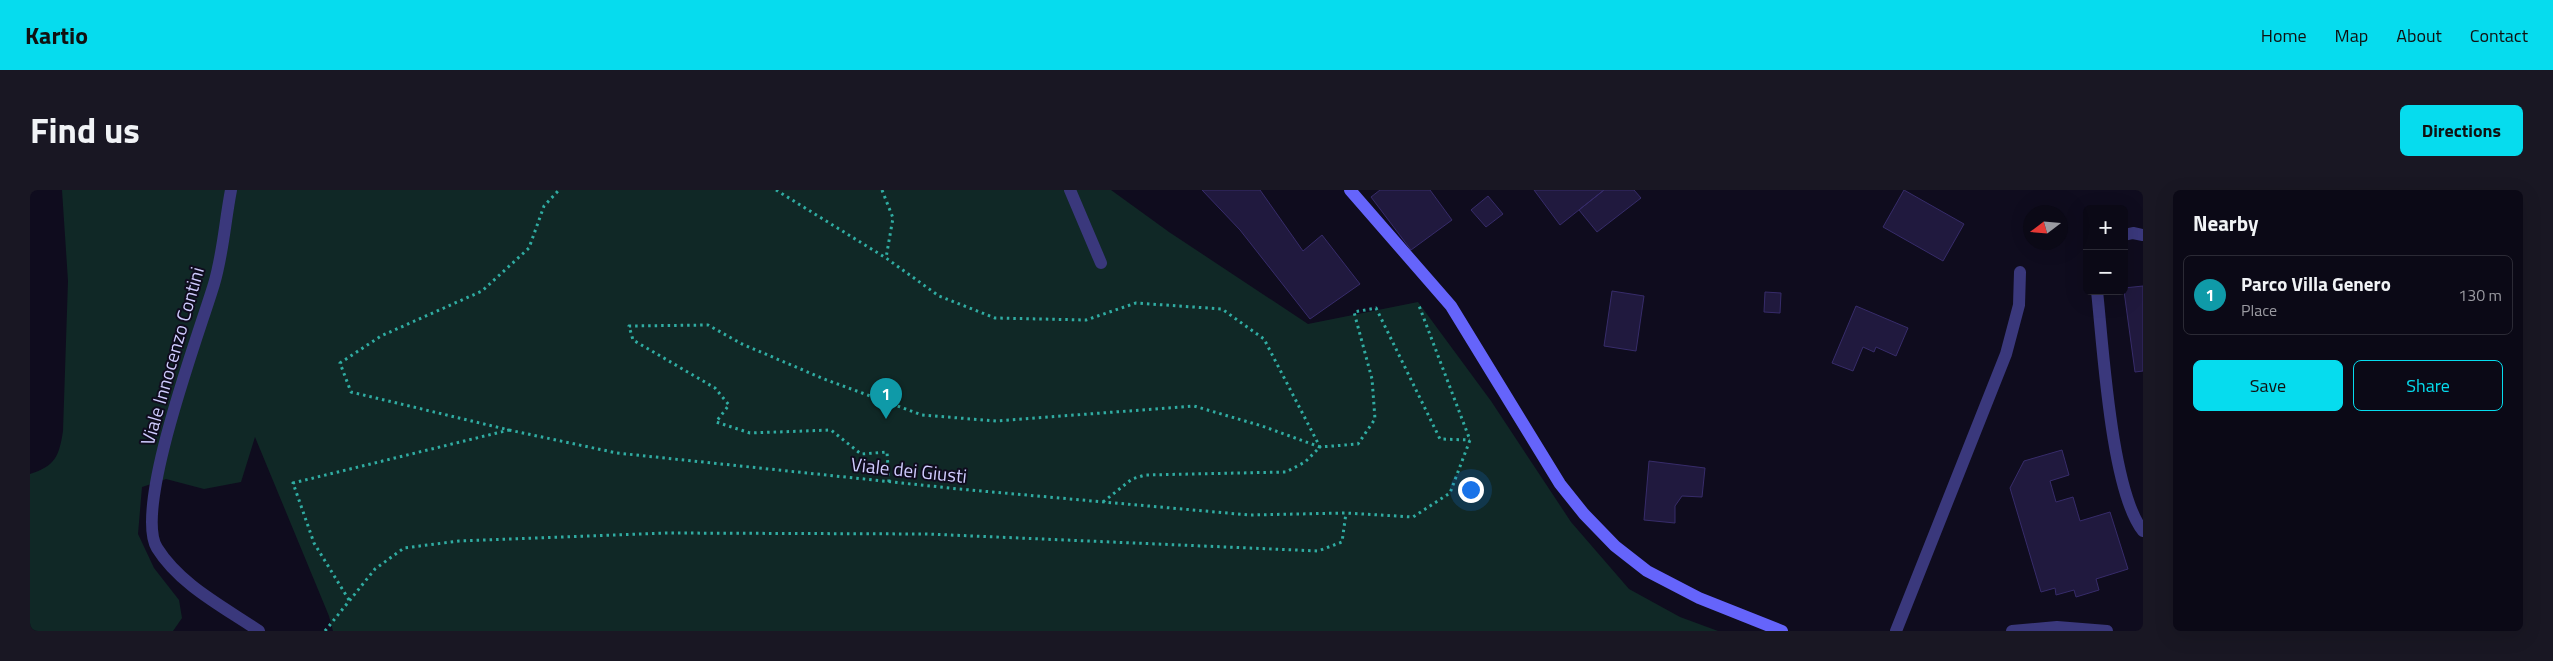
<!DOCTYPE html>
<meta charset="utf-8">
<style>
:root{--surface:#0b0916;--page:#191723;--text:#f1f3f6;--muted:#9a9aa1;--line:#2b2a35;--accent:#06dcee}
body{margin:0;font-family:"Titillium Web",sans-serif;background:var(--page);color:var(--text)}
.controls{position:absolute;right:15px;top:15px;display:grid;overflow:hidden;border-radius:8px;box-shadow:0 5px 20px #0002}
.controls button{width:45px;height:45px;display:grid;place-items:center;padding:0;border:0;border-bottom:1px solid var(--line);background:var(--surface);color:var(--text);font:25px sans-serif}
.compass{position:absolute;left:1993px;top:15px;width:45px;height:45px;border-radius:50%;background:var(--surface);box-shadow:0 5px 20px #0002;rotate:254deg}
.you{position:absolute;left:1440px;top:299px;width:18px;height:18px;margin:-12px;border:4px solid #fff;border-radius:50%;background:#1a73e8;box-shadow:0 0 0 8px #1a73e833}
.badge{display:grid;place-items:center;width:32px;height:32px;border-radius:50%;background:var(--accent);color:#fff;font-size:16px;font-weight:700}
.pin{position:absolute;translate:-50% -41px;filter:drop-shadow(0 1px 2px #0008)}
.pin::after{content:'';position:absolute;top:26px;width:18px;height:15px;background:inherit;clip-path:polygon(0 0,100% 0,50% 100%)}
.list{margin:0;padding:0;list-style:none}
h2{display:flex;justify-content:space-between;align-items:center;height:65px;margin:0;padding:0 20px;font-size:21px}
h2 small{font-size:16px;font-weight:400;color:var(--muted)}
.list li{display:grid;grid-template-columns:32px 1fr auto;gap:15px;align-items:center;box-sizing:border-box;height:80px;margin:0 10px 10px;padding:0 10px;border:1px solid var(--line);border-radius:8px}
.list b{display:block;font-size:19px;white-space:nowrap}
.list p{margin:0;font-size:16px;white-space:nowrap;color:var(--muted)}
.list em{font-size:16px;font-style:normal;color:var(--muted)}
.actions{display:flex;gap:10px;padding:15px 20px}
.actions a{flex:1;padding:11px 0;border:1px solid var(--accent);border-radius:8px;text-align:center;font-size:18px;color:var(--accent)}
.actions .main{background:var(--accent);color:#111}
.map{position:relative;flex:none;width:2113px;height:441px;overflow:hidden;border-radius:8px}
header{display:flex;align-items:center;gap:30px;box-sizing:border-box;height:70px;padding:0 25px;background:var(--accent);color:#111}
header strong{font-size:24px}
nav{display:flex;gap:28px;margin-inline-start:auto;font-size:18px}
.intro{display:flex;align-items:center;justify-content:space-between;box-sizing:border-box;height:120px;padding:0 30px}
h1{margin:0;font-size:35px}
.button{padding:12px 22px;border-radius:8px;background:var(--accent);color:#111;font-size:18px;font-weight:700}
main{display:flex;gap:30px;padding:0 30px}
aside{flex:1;background:var(--surface);border-radius:8px;box-shadow:0 5px 20px #0002}
.map>svg:first-child{display:block}
.green{fill:#102826}
.building{fill:#20193e;stroke:#372c6a}
.lines{fill:none;stroke-linecap:round;stroke-linejoin:round}
.path{stroke:#30aca2;stroke-width:3;stroke-dasharray:2.5 4;stroke-linecap:butt}
.lane{stroke:#3a387c;stroke-width:12}
.street{stroke:#3a387c;stroke-width:12}
.secondary{stroke:#6564fb;stroke-width:12}
.labels{text-anchor:middle;stroke-width:4;stroke-linejoin:round;paint-order:stroke}
.street-label{font-size:19px;fill:#cfcbfe;stroke:#0f0c1e}
</style>
<header>
<strong>Kartio</strong>
<nav><a>Home</a><a>Map</a><a>About</a><a>Contact</a></nav>
</header>
<div class="intro"><h1>Find us</h1><a class="button">Directions</a></div>
<main>
<div class="map">
<svg width="2113" height="441" viewBox="0 0 2113 441">
<rect width="100%" height="100%" fill="#0f0c1e"/>
<path class="green" d="M32 0H1081L1139 42 1278 134 1388 112 1461 211 1541 332 1599 399 1650 427 1688 441H303L299 426 225 247 211 292 174 299 136 289 112 297 108 344 124 378 149 410 152 428 143 441H0V284C25 276 29 267 33 241L38 91Z"/>
<path class="building" d="M1172 0H1230L1273 61 1292 45 1330 94 1280 129 1210 40Z
M1350 0H1400L1422 30 1381 60 1341 7Z
M1504 0H1574L1530 35Z
M1574 0H1604L1611 8 1567 42 1549 20Z
M1874 0 1934 34 1913 71 1853 37Z
M1458 6 1473 24 1456 37 1441 20Z
M2113 96V181L2105 182 2094 101V98Z
M1582 101 1614 106 1606 161 1574 156Z
M1735 102 1751 103 1750 123 1734 122Z
M1826 116 1878 138 1866 166 1846 157 1844 162 1833 157 1823 181 1802 173Z
M2032 260 2039 285 2020 291 2026 312 2043 307 2050 331 2080 322 2098 379 2066 389 2069 400 2046 407 2044 400 2026 405 2025 398 2011 402 1980 298 1994 271Z
M1619 271 1675 278 1672 307 1652 306 1645 316V333L1614 330Z"/>
<g class="lines">
<path class="path" d="M746 0 856 68 909 106 965 128 1056 130 1106 113 1192 119 1234 149 1290 257 1328 254 1345 229 1342 189 1324 122 1346 118 1410 249 1440 250
M852 0 863 28 856 68
M479 240 587 263 929 299 1219 325 1316 323 1383 327 1420 303 1440 250 1388 113
M859 292 857 262 831 264 801 240 720 243 686 232 699 215 685 198 603 150 599 136 678 135 712 154 794 189 892 225 966 231 1164 216 1232 236 1290 257 1275 272 1256 282 1115 285 1102 289 1073 312
M319 410 284 353 263 293 479 240 321 202 310 173 351 146 452 101 499 58 514 16 529 0
M295 441 345 379 374 358 429 351 636 343 897 344 1288 361 1312 352 1316 323"/>
<path class="lane" d="M201 0C195 31 193 64 184 94 170 141 103 319 127 358 150 395 194 417 229 441
M1040 0 1071 73
M1866 441 1976 164 1989 115 1990 82"/>
<path class="street" d="M2094 45 2103 43 2113 45
M2067 101C2073 156 2081 301 2113 341
M1982 441 2027 437 2077 441"/>
<path class="secondary" d="M1320 0 1421 116 1530 294 1554 324 1585 356 1617 381 1669 408 1752 441"/>
</g>
<g class="labels">
<g class="street-label">
<text transform="translate(142 166) rotate(-74)" y="7">Viale Innocenzo Contini</text>
<text transform="translate(879 280) rotate(6)" y="7">Viale dei Giusti</text>
</g>
</g>
</svg>
<div class="controls">
<button>+</button>
<button>−</button>
</div>
<svg class="compass" viewBox="-18 -18 36 36"><path d="M0-13l5 13h-10z" fill="#e53935"/><path d="M0 13l5-13h-10z" fill="#9a9aa1"/></svg>
<div class="you"></div>
<div class="pin badge" style="left:856px;top:229px;background:#0f9aa8">1</div>
</div>
<aside>
<h2>Nearby<small></small></h2>
<ul class="list">
<li><span class="badge" style="background:#0f9aa8">1</span><div><b>Parco Villa Genero</b><p>Place</p></div><em>130 m</em></li>
</ul>
<div class="actions"><a class="main">Save</a><a>Share</a></div>
</aside>
</main>
